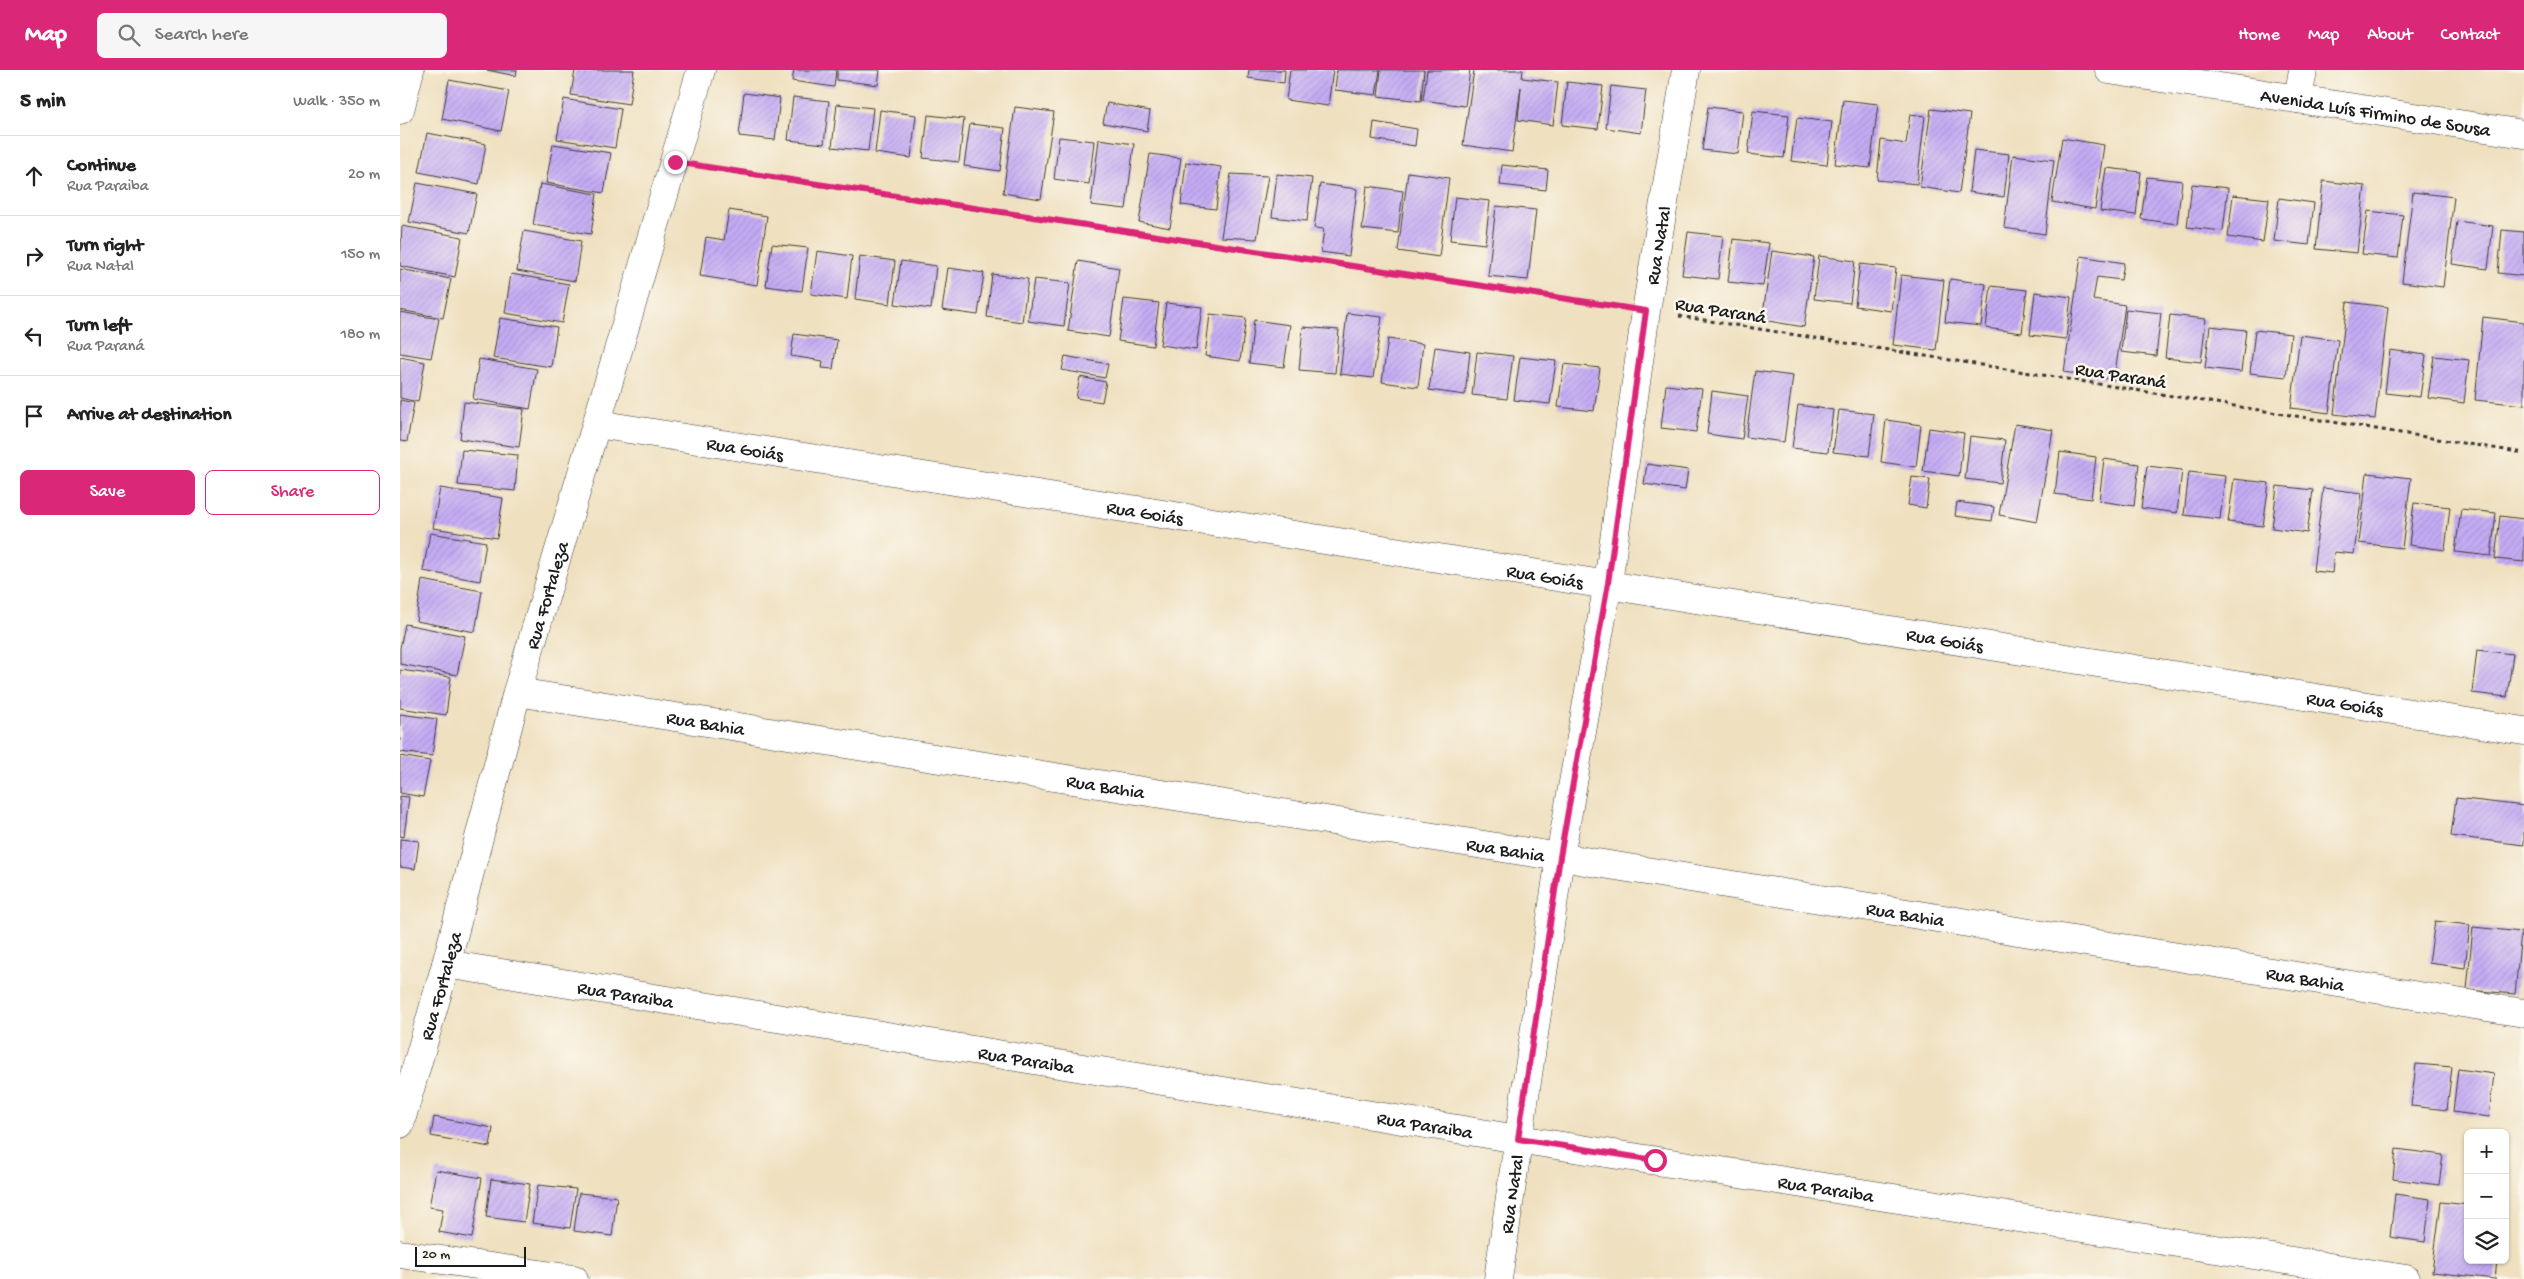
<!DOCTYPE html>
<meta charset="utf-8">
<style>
:root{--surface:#fff;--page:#f6f6f6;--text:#222;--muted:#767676;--line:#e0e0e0;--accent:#db2777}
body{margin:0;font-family:"Gochi Hand",sans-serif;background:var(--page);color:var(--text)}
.controls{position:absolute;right:15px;bottom:15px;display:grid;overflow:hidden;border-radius:8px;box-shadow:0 1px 4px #0004}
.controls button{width:45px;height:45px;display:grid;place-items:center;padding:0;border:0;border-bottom:1px solid var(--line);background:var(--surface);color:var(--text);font:25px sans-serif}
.scale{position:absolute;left:15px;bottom:12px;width:111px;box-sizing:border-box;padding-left:5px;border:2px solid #1c1c1c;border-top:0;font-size:14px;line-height:18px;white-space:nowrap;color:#1c1c1c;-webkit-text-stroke:4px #fbf7ec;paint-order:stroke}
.stop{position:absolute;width:15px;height:15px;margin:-11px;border:4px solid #db2777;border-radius:50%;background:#fff}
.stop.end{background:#db2777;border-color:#fff;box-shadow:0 1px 5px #0008}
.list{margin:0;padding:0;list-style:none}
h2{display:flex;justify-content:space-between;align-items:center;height:65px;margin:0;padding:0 20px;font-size:21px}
h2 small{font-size:16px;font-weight:400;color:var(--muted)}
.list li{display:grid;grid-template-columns:32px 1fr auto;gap:15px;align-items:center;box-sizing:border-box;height:80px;padding:0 20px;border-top:1px solid var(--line)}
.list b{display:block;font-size:19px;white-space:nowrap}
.list p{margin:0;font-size:16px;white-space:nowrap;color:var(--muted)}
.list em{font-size:16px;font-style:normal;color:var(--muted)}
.actions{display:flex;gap:10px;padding:15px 20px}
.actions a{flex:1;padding:11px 0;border:1px solid var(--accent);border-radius:8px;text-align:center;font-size:18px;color:var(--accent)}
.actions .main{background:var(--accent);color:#fff}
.icon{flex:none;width:28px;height:28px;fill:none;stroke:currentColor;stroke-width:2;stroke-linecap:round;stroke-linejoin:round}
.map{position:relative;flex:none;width:2124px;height:1209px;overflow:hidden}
header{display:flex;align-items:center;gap:30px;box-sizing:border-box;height:70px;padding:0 25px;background:var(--accent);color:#fff}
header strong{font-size:24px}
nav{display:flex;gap:28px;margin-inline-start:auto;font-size:18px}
.search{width:350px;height:45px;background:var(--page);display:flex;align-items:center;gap:12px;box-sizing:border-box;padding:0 18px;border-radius:8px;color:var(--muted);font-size:19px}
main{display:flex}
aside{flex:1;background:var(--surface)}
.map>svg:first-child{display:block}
.building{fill:url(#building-hatch)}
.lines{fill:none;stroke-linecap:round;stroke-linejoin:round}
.street-casing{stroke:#3c3935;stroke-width:29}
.secondary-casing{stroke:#3c3935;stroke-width:29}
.path{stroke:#3c3935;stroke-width:3;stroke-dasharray:4 4;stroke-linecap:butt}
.street{stroke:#fff;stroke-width:28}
.secondary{stroke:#fff;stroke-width:28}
.route{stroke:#db2777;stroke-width:6}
.labels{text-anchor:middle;stroke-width:5;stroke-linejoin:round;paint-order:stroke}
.street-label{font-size:19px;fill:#1c1c1c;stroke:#fbf7ec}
</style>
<header>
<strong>Map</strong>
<div class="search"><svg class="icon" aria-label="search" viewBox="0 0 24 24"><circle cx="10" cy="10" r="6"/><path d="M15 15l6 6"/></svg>Search here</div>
<nav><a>Home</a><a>Map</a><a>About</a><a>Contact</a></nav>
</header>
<main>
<aside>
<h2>5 min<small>Walk · 350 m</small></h2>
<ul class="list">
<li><svg class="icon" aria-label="ahead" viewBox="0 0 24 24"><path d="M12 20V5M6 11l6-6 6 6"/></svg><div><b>Continue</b><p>Rua Paraiba</p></div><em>20 m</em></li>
<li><svg class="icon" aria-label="right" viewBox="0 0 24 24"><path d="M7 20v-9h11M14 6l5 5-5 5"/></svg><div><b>Turn right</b><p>Rua Natal</p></div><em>150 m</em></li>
<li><svg class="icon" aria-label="left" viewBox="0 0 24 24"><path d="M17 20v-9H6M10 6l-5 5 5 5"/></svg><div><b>Turn left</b><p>Rua Paraná</p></div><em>180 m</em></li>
<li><svg class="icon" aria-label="arrive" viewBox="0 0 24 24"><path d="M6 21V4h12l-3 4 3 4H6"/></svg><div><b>Arrive at destination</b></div></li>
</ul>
<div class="actions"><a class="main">Save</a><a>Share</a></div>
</aside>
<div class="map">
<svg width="2124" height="1209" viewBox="0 0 2124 1209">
<defs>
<pattern id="building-hatch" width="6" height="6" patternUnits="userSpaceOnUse" patternTransform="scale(1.25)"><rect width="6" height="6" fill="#c5acf4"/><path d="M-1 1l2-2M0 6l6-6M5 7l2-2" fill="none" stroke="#a993d1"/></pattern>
</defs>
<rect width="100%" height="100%" fill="#fbf7ec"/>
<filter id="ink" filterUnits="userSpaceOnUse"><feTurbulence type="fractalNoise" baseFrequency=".02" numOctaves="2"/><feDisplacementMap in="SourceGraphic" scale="10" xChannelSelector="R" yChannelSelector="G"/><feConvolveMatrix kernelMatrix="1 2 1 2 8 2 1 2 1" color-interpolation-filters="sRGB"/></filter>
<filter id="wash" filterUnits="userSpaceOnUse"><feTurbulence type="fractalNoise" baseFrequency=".0096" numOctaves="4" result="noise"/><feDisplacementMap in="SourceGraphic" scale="20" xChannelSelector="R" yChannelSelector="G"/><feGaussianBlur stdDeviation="1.12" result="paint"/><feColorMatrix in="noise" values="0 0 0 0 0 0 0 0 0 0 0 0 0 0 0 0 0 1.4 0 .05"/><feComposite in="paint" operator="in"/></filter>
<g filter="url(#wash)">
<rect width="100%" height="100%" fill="#efe0c0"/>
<g id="blocks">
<path class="building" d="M87 0H117L116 6Z
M175 0H234L229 34 171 25Z
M394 0H436L434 17 392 11Z
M437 0H480L478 15 437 10Z
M849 0H885L884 13 848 8Z
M890 0H933L928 36 886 30Z
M937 0H980L976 25 935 20Z
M981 0H1024L1021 31 978 26Z
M1027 0H1070L1065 36 1023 30Z
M1074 0H1123L1122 8 1158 12 1153 55 1118 50 1121 17 1112 82 1063 75Z
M49 10 109 21 101 61 42 49Z
M1167 12 1203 16 1198 59 1162 55Z
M1211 16 1246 20 1241 63 1206 58Z
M344 23 380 28 375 70 339 66Z
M393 27 429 31 424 74 388 70Z
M164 29 221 39 215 78 157 69Z
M1443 30 1478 34 1470 98 1435 94Z
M707 33 750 41 747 61 703 53Z
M437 34 473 38 468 81 432 77Z
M615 37 654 42 641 129 603 123Z
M1308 37 1343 41 1338 84 1302 80Z
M1531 39 1570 44 1559 123 1520 117Z
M480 40 516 45 511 88 475 83Z
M1353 41 1389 45 1384 88 1348 84Z
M1510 44 1525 46 1517 114 1477 110 1481 70 1506 74Z
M528 45 564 49 559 92 523 88Z
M1397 48 1432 52 1427 95 1391 91Z
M974 52 1017 59 1015 76 972 69Z
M570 54 605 58 600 101 564 96Z
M27 63 86 74 79 114 19 102Z
M659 67 694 71 689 114 654 109Z
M1662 68 1704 75 1695 139 1652 132Z
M699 69 734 74 726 139 691 135Z
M153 74 211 83 204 123 146 113Z
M1574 80 1609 84 1604 127 1569 122Z
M750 84 781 88 770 158 739 152Z
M1613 85 1654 90 1645 164 1604 158Z
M786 92 821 97 816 139 781 135Z
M1102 95 1148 100 1146 120 1100 115Z
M1706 98 1741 102 1736 145 1700 141Z
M1008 102 1049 108 1039 187 998 181Z
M831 104 868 106 857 169 821 167Z
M877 104 912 108 907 151 872 147Z
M1747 107 1782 111 1777 154 1741 149Z
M1923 111 1965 116 1957 183 1916 179Z
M17 113 77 124 69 163 9 152Z
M140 114 197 124 191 164 133 155Z
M920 114 957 119 949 186 921 182 924 159 914 158Z
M1792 114 1828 118 1823 161 1787 157Z
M967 116 1003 121 998 163 962 159Z
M2013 122 2054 127 2043 217 2002 212Z
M1833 125 1869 129 1863 172 1828 167Z
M1055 127 1090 131 1085 174 1050 170Z
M1879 128 1914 133 1909 175 1874 171Z
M1096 136 1136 140 1128 210 1088 206Z
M329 140 367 146 357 215 300 206 306 167 324 170Z
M1968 141 2003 145 1998 188 1962 184Z
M2057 151 2093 156 2088 199 2052 194Z
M2 156 62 167 55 207 0 196Z
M2102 160 2124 162V206L2098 203Z
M124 161 181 171 175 211 117 201Z
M1288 162 1323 166 1318 209 1282 205Z
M1333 169 1369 173 1363 216 1328 212Z
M372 174 408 178 402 221 366 216Z
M417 181 452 186 447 229 411 224Z
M1372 181 1414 187 1404 257 1362 250Z
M460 186 495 191 490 234 455 229Z
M1419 186 1455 191 1450 233 1414 229Z
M1681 186 1724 193 1721 210 1697 207 1693 230 1725 235 1714 310 1664 302Z
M501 191 536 196 531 239 495 234Z
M678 191 719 198 709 267 668 261Z
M1460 194 1496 198 1491 241 1455 236Z
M548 198 584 203 578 245 542 240Z
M0 199 51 209 43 248 0 240Z
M111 204 169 214 162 253 105 243Z
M592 204 628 209 622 252 587 247Z
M1501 205 1544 210 1536 280 1493 275Z
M634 209 670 213 664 256 628 251Z
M1550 209 1586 214 1581 256 1545 252Z
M1591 216 1627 220 1622 263 1586 258Z
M1635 222 1671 227 1666 269 1630 265Z
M724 229 759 233 753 276 718 271Z
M1947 232 1988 237 1975 349 1934 344Z
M766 233 802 237 796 280 760 275Z
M1726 239 1761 243 1756 286 1721 282Z
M0 242 39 249 31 288 0 283Z
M947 243 982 247 973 308 940 304Z
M810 244 846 248 840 291 805 286Z
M1770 245 1806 249 1801 292 1765 288Z
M2083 247 2124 252V335L2075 330Z
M100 248 157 257 151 297 93 288Z
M854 250 890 255 884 297 849 293Z
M1810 256 1846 260 1841 302 1805 298Z
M903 257 939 260 935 303 899 300Z
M1855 260 1891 264 1886 307 1850 303Z
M394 264 437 270 433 299 422 298 423 291 391 286Z
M1900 265 1938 270 1929 343 1891 338Z
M988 269 1023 274 1018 317 982 312Z
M1035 277 1070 282 1065 325 1029 320Z
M1990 280 2026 285 2020 327 1985 323Z
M1077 282 1113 286 1107 329 1072 325Z
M665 286 708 294 705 308 662 300Z
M2034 286 2069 290 2064 333 2028 328Z
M0 287 25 292 18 332 0 328Z
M1120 287 1156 291 1150 334 1114 330Z
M79 289 137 299 130 339 73 329Z
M1164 294 1200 298 1194 341 1158 337Z
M1355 301 1393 306 1384 372 1346 367Z
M680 307 706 312 702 332 676 328Z
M1266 315 1302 319 1296 362 1261 358Z
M1312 321 1348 326 1342 369 1307 364Z
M0 330 14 333 7 372 0 371Z
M64 332 124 339 119 377 60 369Z
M1398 335 1433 340 1428 382 1392 378Z
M1439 340 1474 344 1469 386 1433 382Z
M1486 350 1521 355 1516 397 1481 392Z
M1615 354 1653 360 1637 452 1599 445Z
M1529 358 1564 363 1559 406 1523 401Z
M1570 366 1605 370 1600 413 1565 409Z
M62 380 118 385 115 421 58 415Z
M1660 382 1696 387 1691 429 1655 424Z
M1704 389 1739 394 1734 436 1699 431Z
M1247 394 1288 400 1285 420 1244 414Z
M1747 396 1782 400 1777 443 1741 438Z
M1789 402 1825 406 1820 449 1784 445Z
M1967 403 2011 408 2002 478 1959 473Z
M1512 407 1530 409 1526 438 1508 435Z
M1834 409 1869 413 1863 456 1828 452Z
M1877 416 1913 420 1907 463 1872 458Z
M40 418 103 428 97 468 33 458Z
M1923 418 1962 423 1954 484 1934 482 1932 503 1913 501Z
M1557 432 1594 437 1592 451 1555 446Z
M2014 433 2050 437 2045 480 2009 475Z
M2061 439 2096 443 2091 486 2055 482Z
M2100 446 2124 449V492L2095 489Z
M30 463 86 472 80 511 23 501Z
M22 510 82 521 75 562 16 551Z
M5 554 65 566 57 605 0 594V578Z
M2077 580 2113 584 2107 627 2072 623Z
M0 600 51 607 46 645 0 638Z
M0 644 37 649 32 686 0 682Z
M0 686 30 691 23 727 0 723Z
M0 726 9 727 4 767 0 766Z
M2056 728 2124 736V775L2051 766Z
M0 769 19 771 15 799 0 797Z
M2035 851 2070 855 2065 898 2029 893Z
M2073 857 2121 862 2115 924 2067 920Z
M2016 994 2052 997 2047 1040 2011 1036Z
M2058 999 2094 1004 2089 1047 2053 1042Z
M34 1047 93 1058 90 1077 31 1066Z
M1996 1079 2043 1085 2039 1115 1993 1109Z
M36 1100 82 1108 72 1168 39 1162 43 1139 29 1137Z
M91 1109 130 1114 124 1152 86 1147Z
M138 1115 176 1119 170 1158 132 1153Z
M179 1123 217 1127 212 1166 174 1161Z
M1995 1124 2030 1129 2025 1172 1990 1167Z
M2041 1132 2068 1135V1190H2097L2095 1209 2032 1202Z"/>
</g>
</g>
<g filter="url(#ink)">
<use href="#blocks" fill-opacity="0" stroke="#3c3935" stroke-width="1"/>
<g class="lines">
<defs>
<g id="street">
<path d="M1898 29 1903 0"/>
<path d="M0 40 10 0"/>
<path id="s1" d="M197 354 2124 661"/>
<path id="s2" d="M117 622 1160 787 2124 943"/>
<path id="s3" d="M46 894 1118 1069 2006 1209"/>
<path id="s4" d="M0 1054 46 894 117 622 301 0"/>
<path d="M0 1184 174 1209"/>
<path id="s5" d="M1098 1209 1160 787 1208 513 1246 241 1286 0"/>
</g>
<g id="secondary">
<path id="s6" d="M1709 0 2124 64"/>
</g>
</defs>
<use href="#street" class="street-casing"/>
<use href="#secondary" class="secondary-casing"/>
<path class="path" d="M308 98 1213 236
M1279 246 2124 383"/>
<use href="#street" class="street"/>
<use href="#secondary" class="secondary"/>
</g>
</g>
<g class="lines" filter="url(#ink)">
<path class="route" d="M275 92 1246 241 1208 513 1160 787 1118 1069 1255 1090"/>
</g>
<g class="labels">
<g class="street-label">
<text dy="7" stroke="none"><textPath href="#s6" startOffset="270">Avenida Luís Firmino de Sousa</textPath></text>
<text dy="7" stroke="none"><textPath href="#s5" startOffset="1046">Rua Natal</textPath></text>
<text transform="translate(1321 239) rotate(9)" y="7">Rua Paraná</text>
<text transform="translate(1721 304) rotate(9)" y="7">Rua Paraná</text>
<text dy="7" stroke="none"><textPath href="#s1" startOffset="150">Rua Goiás</textPath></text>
<text dy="7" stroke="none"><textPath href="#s1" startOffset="555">Rua Goiás</textPath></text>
<text dy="7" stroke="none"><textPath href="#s1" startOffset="960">Rua Goiás</textPath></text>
<text dy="7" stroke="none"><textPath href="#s4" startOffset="549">Rua Fortaleza</textPath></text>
<text dy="7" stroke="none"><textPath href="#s1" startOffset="1365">Rua Goiás</textPath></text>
<text dy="7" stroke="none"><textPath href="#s1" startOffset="1770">Rua Goiás</textPath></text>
<text dy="7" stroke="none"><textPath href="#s2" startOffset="191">Rua Bahia</textPath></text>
<text dy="7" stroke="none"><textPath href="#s2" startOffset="596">Rua Bahia</textPath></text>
<text dy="7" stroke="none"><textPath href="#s2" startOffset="1001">Rua Bahia</textPath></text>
<text dy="7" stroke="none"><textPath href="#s2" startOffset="1406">Rua Bahia</textPath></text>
<text dy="7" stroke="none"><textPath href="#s2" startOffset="1811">Rua Bahia</textPath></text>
<text dy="7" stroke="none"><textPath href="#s4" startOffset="144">Rua Fortaleza</textPath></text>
<text dy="7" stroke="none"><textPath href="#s3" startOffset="182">Rua Paraiba</textPath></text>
<text dy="7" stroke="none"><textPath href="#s3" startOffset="588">Rua Paraiba</textPath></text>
<text dy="7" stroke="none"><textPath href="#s3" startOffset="992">Rua Paraiba</textPath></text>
<text dy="7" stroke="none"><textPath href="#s3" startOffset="1398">Rua Paraiba</textPath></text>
<text dy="7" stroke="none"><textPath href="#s5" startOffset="86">Rua Natal</textPath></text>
</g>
</g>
</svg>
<div class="controls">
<button>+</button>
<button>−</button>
<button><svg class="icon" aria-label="layers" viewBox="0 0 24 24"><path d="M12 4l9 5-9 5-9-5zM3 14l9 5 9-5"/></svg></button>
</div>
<div class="scale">20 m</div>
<div class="stop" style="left:1255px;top:1090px"></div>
<div class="stop end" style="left:275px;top:92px"></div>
</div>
</main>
